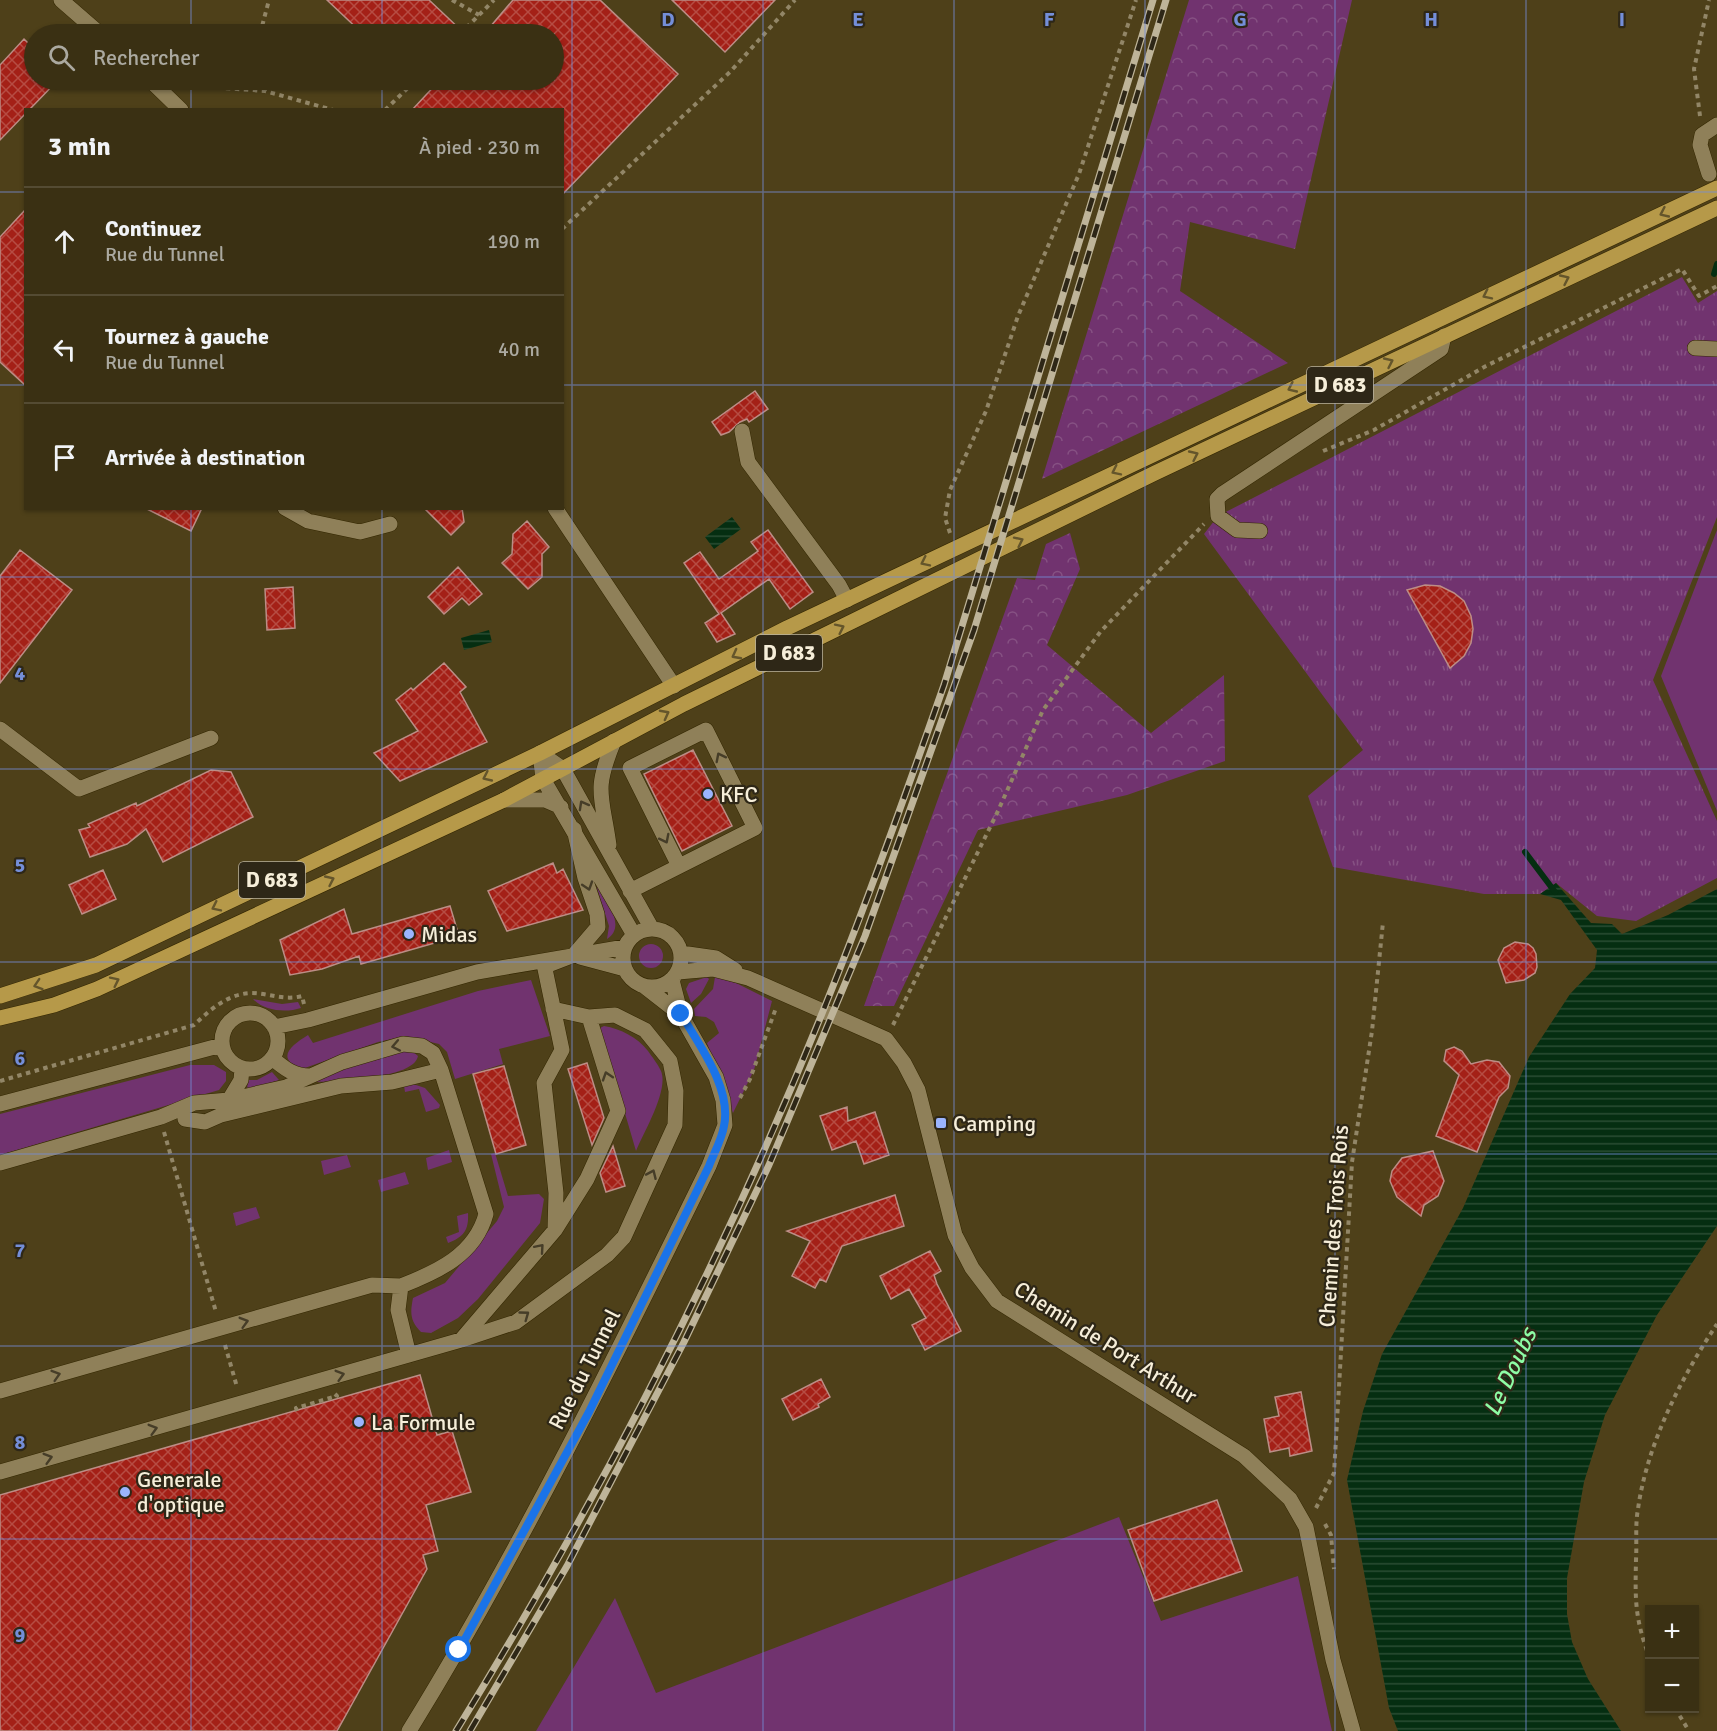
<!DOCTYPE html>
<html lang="fr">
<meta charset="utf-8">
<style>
:root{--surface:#3a3013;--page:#41381c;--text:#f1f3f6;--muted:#aba9a0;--line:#544b33}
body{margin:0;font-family:Signika,sans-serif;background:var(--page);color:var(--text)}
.controls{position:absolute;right:18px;bottom:18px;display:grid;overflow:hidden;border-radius:0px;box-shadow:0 2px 4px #0004}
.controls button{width:54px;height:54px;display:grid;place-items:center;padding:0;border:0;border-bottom:2px solid var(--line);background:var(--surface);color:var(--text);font:30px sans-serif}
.stop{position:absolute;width:18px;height:18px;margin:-14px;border:4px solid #1a73e8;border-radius:50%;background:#fff}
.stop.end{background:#1a73e8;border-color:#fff;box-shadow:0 2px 6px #0008}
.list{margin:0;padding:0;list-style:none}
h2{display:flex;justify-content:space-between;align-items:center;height:78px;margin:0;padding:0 24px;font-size:26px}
h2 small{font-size:20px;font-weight:400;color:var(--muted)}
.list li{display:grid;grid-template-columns:39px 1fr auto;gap:18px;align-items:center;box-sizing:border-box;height:108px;padding:0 24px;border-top:2px solid var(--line)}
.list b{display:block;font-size:22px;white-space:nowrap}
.list p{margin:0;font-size:20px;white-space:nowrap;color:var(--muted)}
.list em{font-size:20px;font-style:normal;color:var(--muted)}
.icon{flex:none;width:33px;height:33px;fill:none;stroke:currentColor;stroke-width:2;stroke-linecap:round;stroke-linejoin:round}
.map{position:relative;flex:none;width:1717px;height:1731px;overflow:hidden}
.search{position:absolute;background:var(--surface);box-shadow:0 2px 4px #0004;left:24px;top:24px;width:540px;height:66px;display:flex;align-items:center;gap:15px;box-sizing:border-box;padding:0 21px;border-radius:33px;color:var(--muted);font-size:22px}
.panel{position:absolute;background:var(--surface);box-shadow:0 2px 4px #0004;left:24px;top:108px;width:540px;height:402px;border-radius:0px}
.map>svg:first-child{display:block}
.green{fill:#71336f}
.forest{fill:url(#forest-crowns)}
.park{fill:url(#park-tufts)}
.water{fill:url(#water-rules)}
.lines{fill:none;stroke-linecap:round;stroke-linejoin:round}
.stream{stroke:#052e11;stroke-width:6}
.building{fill:url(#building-cross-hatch);stroke:#bc8d86;stroke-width:1.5}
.minor-casing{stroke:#332600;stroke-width:16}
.major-casing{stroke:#332600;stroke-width:16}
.path{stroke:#928667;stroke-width:4;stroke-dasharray:4.5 4.5;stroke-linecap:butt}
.minor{stroke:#8f8059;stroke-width:15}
.major{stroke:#b69949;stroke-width:15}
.rail-casing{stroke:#beb499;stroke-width:7}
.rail{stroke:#2e2717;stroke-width:4.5;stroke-dasharray:14;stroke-linecap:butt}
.oneway{stroke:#64552b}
.oneway2{stroke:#463d28}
.route{stroke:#1a73e8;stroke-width:8}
.grid{fill:none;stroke:#748ed8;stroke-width:1.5;stroke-opacity:0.55}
.poi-dot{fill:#9bb4fd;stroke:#2e2717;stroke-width:2}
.labels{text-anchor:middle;stroke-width:4.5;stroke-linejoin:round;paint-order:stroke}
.shield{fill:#2e2717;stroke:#bab29f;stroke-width:1.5}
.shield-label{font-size:21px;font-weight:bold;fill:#f6eed9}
.poi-label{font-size:22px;fill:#f6eed9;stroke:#2e2717;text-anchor:start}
.street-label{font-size:22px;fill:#f6eed9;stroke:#2e2717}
.water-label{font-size:24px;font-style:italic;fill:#8dfda5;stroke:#2e2717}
.grid-label{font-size:20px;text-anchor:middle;font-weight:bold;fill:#748ed8;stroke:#2e2717;stroke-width:4.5;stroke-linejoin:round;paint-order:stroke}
</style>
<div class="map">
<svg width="1717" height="1731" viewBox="0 0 1717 1731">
<defs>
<pattern id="forest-crowns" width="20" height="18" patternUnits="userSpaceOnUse" patternTransform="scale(1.5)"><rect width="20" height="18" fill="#71336f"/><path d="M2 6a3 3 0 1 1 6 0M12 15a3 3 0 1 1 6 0" fill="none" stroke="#865183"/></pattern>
<pattern id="park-tufts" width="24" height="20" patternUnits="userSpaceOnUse" patternTransform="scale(1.5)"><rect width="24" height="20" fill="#71336f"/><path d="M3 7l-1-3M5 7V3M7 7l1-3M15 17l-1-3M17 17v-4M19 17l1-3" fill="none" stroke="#865183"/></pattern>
<pattern id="water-rules" width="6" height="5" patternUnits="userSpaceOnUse" patternTransform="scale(1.5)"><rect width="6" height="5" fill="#052e11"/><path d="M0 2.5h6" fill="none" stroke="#2a4d33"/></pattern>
<pattern id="building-cross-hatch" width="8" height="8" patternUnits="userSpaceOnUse" patternTransform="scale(1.5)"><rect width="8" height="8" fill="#a42017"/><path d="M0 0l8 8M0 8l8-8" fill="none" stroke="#b64c43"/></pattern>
</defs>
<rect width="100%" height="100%" fill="#4e4019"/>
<path class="green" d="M1717 530V811L1661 676Z
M595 882C604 897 628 926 607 939L609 926Z
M639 956a12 12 0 1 1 24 0a12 12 0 1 1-24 0Z
M707 977 709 979 701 994 691 1003 686 989 689 983Z
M715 977 736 983 772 1001 754 1070 733 1113 707 1043 719 1033 714 1022 706 1017 695 1016 694 1009 713 989Z
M531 980 550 1036 499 1049 503 1064 455 1079 447 1052 439 1044 405 1036 378 1042 302 1069C274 1058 292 1045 308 1035L313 1043 478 991Z
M253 999 282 1004 298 1002 301 1008C286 1013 264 1011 253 999Z
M604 1026C621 1029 637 1037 648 1051 652 1057 658 1064 661 1071 669 1090 644 1132 636 1151L600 1028Z
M400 1051H412L418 1056C414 1079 336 1081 315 1082L330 1073Z
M190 1065H214L226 1072V1081L219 1090 0 1155V1114Z
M272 1072 279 1080 247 1090 248 1080H257Z
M413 1084 425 1088 440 1105 439 1108 426 1112 419 1089 405 1092 404 1086Z
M449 1150 452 1162 428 1170 426 1158Z
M495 1153 508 1196 539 1194 544 1199 540 1223 478 1299 458 1318 431 1333 421 1332C410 1321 410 1313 413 1298L445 1283 497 1221 504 1207 491 1154Z
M347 1155 351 1167 324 1175 321 1161Z
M405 1172 409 1184 381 1192 378 1180Z
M256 1207 260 1218 236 1226 233 1213Z
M468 1213C469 1231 463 1237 448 1243L446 1237 459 1232 457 1216Z
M1119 1517 1161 1621 1298 1576 1332 1731H536L615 1598 656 1693Z"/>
<path class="forest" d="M1189 0H1352L1295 249 1190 222 1180 291 1288 363 1042 479Z
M1070 533 1080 569 1047 645 1151 733 1224 675 1225 761 1127 795 978 830 894 1006H864L1017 578 1035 580 1046 544Z"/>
<path class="park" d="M1682 277 1698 303 1717 291V517L1653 680 1717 821V878L1636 921 1597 916 1556 883 1540 894H1484L1333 867 1308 796 1363 750 1204 534 1218 516Z"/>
<path class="water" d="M732 517 741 529 714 549 705 537Z
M489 630 492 642 464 650 461 638Z
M1556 883 1591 923 1612 924 1622 934 1668 915 1717 889V1226L1657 1315 1605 1415 1584 1482 1567 1578V1614L1572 1642 1588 1679 1621 1731H1398L1389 1708 1347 1480 1363 1411 1382 1354 1463 1208 1529 1057 1570 994 1595 968 1597 950 1561 900 1540 894Z"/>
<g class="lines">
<path class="stream" d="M1714 274 1717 264
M1525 852 1555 892"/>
</g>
<path class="building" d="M327 0H429L465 34H363Z
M513 0H600L678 74 562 195V110H412L440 80H554V34H484Z
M672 0H775L725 52Z
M24 39 34 49V80H58L29 110H26V113L0 140V65Z
M26 209V386L0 362V237Z
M755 391 768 409 749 422 747 419 740 422 729 432 721 435 712 422Z
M145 508H202L191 531Z
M424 508H462L464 522 451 535Z
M527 521 549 547 542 554V577L528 589 502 563 512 554 513 534Z
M768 530 813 592 790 609 769 579 721 613 735 634 717 642 705 623 719 614 684 563 700 552 719 579 758 551 751 542Z
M20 550 72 590 0 683V576Z
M458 567 482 594 469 605 462 598 444 614 428 597Z
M1425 585 1440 586 1454 593 1464 601 1471 616 1473 629 1471 643 1464 656 1450 668 1407 590Z
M293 587 295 628 267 630 265 589Z
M444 663 466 687 460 692 487 742 400 781 374 753 418 731 396 700 411 688 413 690Z
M693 750 732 826 682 851 644 774Z
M211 770 231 772 253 817 163 862 146 829 127 844 90 857 79 830 90 827 88 824 136 803 137 806Z
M553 863 557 873 563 869 583 910 507 931 488 891Z
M103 870 116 899 82 914 69 885Z
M450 906 459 936 361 964 359 956 322 969 290 975 280 940 344 909 352 934Z
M1515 942 1528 944 1533 948 1536 954 1537 967 1535 973 1524 980 1506 983 1498 960 1504 948Z
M1454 1047 1462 1051 1471 1064 1487 1060 1499 1062 1510 1076 1508 1088 1499 1097 1477 1152 1436 1136 1459 1075 1444 1061 1446 1050Z
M587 1063 604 1118 592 1145 568 1069Z
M504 1066 526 1145 496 1154 473 1074Z
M847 1107 848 1121 875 1112 889 1155 864 1164 856 1141 832 1150 820 1116Z
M613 1146 625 1186 606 1192 600 1173Z
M1433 1151 1444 1181 1438 1196 1424 1205 1421 1216 1397 1197 1390 1181 1392 1171 1402 1158Z
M895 1195 904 1226 842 1246 826 1282 820 1279 815 1288 792 1276 810 1241 787 1231Z
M930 1251 941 1271 934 1275 937 1284 961 1331 925 1350 912 1325 926 1318 909 1289 891 1299 880 1276Z
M420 1375 437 1435 452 1431 471 1492 426 1505 438 1551 423 1555 427 1569 337 1731H0V1495Z
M821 1379 830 1397 818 1404 819 1407 793 1420 782 1399Z
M1301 1392 1312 1451 1290 1456 1289 1448 1270 1452 1264 1419 1279 1416 1275 1397Z
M1217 1500 1242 1571 1154 1601 1128 1530Z"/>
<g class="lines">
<defs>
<path id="minor" d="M61 0 100 34
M150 80 181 110
M1709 174 1700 145 1702 135 1717 125
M1695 348 1717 349
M742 431 748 462 839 585 847 600
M285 508 308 521 360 532 390 524
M555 508 674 686
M1260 531 1237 530 1218 516 1217 499 1222 494 1441 349 1444 336
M0 729 79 789 211 738
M540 753 563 769 652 929
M540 753 543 779 634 935
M504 800H545L561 807
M609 845C602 794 593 792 614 741
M630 891 755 828 706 730 630 768 679 866
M623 958a29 29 0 1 1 58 0a29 29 0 1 1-58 0Z
M681 953 716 958 735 970
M580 957 625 969
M678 972 713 969 748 978 886 1039 904 1063 918 1090 955 1235 972 1268 997 1301 1244 1456 1290 1499 1306 1527 1333 1660 1353 1731
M644 986 681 1015
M222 1041a28 28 0 1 1 56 0a28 28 0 1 1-56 0Z
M274 1027 308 1020 477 972 625 947
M272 1058C285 1069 294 1076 310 1076
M229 1100 241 1080 242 1068
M0 1104 222 1045
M185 1119 205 1122 221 1115 341 1086 392 1082 441 1070 486 1214C475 1255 437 1272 401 1286L398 1310 409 1355
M0 1163 161 1117 194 1103 229 1100 286 1087 342 1062 403 1044 422 1046 433 1053 441 1070
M555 1230 556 1193 544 1083 562 1050 545 969 548 965 574 955 598 927 597 914 585 878 574 829
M461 1340 555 1230 587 1179 618 1111 589 1017
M0 1391 372 1285 401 1286
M0 1472 461 1340 516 1322 607 1255 624 1237 675 1125 676 1091 670 1061 645 1030 615 1015 589 1017 553 1009
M409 1731C521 1549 615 1358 709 1166L725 1125 723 1100 716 1077 681 1015 672 980"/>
<path id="major" d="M0 996 96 965 540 753 787 628 1717 188
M0 1018 54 1005 97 989 504 800 684 704 1155 473 1717 208"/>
</defs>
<use href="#minor" class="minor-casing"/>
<use href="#major" class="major-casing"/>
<path class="path" d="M452 0 479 15
M260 34 269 0
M460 34 494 0
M264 80 265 91
M181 85 265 91 333 110
M385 110 416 80
M1700 116 1694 69 1709 0
M562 229 730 72 795 0
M1323 451 1374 430 1486 366 1682 269 1699 296 1717 286
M950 533 945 518 950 490 986 411 1018 316 1079 174 1136 0
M893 1025 998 811 1043 710 1101 631 1204 524
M0 1081 194 1025C210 1010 227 994 251 993 269 993 284 1001 302 996L304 1004
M740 1098 750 1079 776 1008
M164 1132 216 1312
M225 1345 237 1387
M297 1411 296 1408 337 1396 335 1394
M1316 1508 1334 1473 1352 1162 1372 1031 1383 922
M1325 1524 1331 1535 1334 1569
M1650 1659C1635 1619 1635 1602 1636 1560 1637 1543 1635 1525 1638 1509 1647 1444 1681 1378 1717 1324
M1675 1708 1689 1731"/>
<use href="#minor" class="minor"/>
<use href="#major" class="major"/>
<defs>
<path id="rail" d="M456 1731C599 1499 726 1254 827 1001 869 897 907 791 944 685L1153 0
M470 1731 567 1566 684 1342 769 1165 865 936 974 630 1166 0"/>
</defs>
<use href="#rail" class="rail-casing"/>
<use href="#rail" class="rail"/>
</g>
<defs><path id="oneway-chevron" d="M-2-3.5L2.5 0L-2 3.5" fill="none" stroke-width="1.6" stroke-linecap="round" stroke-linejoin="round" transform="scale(1.5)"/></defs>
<g class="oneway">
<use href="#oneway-chevron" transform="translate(1664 213) rotate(155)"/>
<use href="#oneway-chevron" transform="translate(1565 279) rotate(-25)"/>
<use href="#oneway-chevron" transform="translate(1487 295) rotate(154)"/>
<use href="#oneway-chevron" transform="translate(1389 362) rotate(-25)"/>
<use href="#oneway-chevron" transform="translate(1292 388) rotate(155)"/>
<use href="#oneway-chevron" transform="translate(1194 455) rotate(-25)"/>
<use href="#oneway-chevron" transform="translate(1116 471) rotate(154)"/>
<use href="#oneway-chevron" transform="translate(1019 541) rotate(-26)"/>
<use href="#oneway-chevron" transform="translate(925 562) rotate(154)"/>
<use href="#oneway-chevron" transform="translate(840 628) rotate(-26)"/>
<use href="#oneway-chevron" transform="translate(736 655) rotate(152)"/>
<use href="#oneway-chevron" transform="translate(665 714) rotate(-28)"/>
<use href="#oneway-chevron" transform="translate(487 777) rotate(155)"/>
<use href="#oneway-chevron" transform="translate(330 880) rotate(-25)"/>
<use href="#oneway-chevron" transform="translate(216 907) rotate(154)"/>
<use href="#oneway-chevron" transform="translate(115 981) rotate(-26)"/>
<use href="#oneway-chevron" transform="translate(38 985) rotate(162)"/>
</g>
<g class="oneway2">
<use href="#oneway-chevron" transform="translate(720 757) rotate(-117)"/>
<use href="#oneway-chevron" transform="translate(583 805) rotate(-119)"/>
<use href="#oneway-chevron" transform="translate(665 839) rotate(63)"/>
<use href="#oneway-chevron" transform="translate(588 886) rotate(72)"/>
<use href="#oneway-chevron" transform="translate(396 1046) rotate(169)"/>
<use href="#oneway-chevron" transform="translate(607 1076) rotate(-108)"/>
<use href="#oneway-chevron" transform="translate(652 1174) rotate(-66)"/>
<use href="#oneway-chevron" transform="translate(540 1248) rotate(-49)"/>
<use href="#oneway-chevron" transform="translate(525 1315) rotate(-36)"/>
<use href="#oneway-chevron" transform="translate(244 1322) rotate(-16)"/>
<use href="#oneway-chevron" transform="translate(56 1375) rotate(-17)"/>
<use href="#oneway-chevron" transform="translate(340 1375) rotate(-16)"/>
<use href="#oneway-chevron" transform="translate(153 1429) rotate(-16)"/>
<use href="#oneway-chevron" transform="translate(48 1458) rotate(-16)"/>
</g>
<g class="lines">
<path class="route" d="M459 1650 589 1412 709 1166C714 1153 722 1139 724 1126 732 1088 699 1045 681 1014"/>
</g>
<path class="grid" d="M191 0V34M382 0V34M572 0V1731M763 0V1731M954 0V1731M1145 0V1731M1335 0V1731M1526 0V1731M191 80V110M382 80V110M0 192H26M562 192H1717M0 385H26M562 385H1717M191 508V1731M382 508V1731M0 577H1717M0 769H1717M0 962H1717M0 1154H1717M0 1346H1717M0 1539H1717"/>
<g class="poi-dot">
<circle cx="708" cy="794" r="6"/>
<circle cx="409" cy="934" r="6"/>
<rect x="935" y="1117" width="12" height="12" rx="3"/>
<circle cx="359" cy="1422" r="6"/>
<circle cx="125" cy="1492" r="6"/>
</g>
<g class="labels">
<g class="shield">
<rect x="1307" y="367" width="66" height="36" rx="4.5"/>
<rect x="756" y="635" width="66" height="36" rx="4.5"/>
<rect x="239" y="862" width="66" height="36" rx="4.5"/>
</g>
<g class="shield-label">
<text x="1340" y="392">D 683</text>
<text x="789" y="660">D 683</text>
<text x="272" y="887">D 683</text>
</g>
<g class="poi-label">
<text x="720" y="802">KFC</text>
<text x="421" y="942">Midas</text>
<text x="953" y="1131">Camping</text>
<text x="371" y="1430">La Formule</text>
<text x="137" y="1487">Generale<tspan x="137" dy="25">d'optique</tspan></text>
</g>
<g class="street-label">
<text transform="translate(1333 1226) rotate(-86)" y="8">Chemin des Trois Rois</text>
<text transform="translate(1106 1342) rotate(32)" y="8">Chemin de Port Arthur</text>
<text transform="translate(584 1369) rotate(-63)" y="8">Rue du Tunnel</text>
</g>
<g class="water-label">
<text transform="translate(1510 1372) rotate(-65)" y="8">Le Doubs</text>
</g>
</g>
<g class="grid-label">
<text x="668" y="26">D</text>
<text x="858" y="26">E</text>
<text x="1049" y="26">F</text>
<text x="1240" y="26">G</text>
<text x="1431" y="26">H</text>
<text x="1622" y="26">I</text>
<text x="20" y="680">4</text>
<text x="20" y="872">5</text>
<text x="20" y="1065">6</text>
<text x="20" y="1257">7</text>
<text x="20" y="1449">8</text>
<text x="20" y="1642">9</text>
</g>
</svg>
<div class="controls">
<button>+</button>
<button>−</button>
</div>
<div class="stop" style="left:459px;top:1650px"></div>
<div class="stop end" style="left:681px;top:1014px"></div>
<div class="search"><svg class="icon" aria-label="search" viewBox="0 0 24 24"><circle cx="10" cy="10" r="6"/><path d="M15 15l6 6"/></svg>Rechercher</div>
<section class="panel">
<h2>3 min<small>À pied · 230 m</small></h2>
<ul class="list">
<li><svg class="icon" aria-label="ahead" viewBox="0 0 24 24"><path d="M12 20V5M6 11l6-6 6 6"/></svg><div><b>Continuez</b><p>Rue du Tunnel</p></div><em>190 m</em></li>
<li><svg class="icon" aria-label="left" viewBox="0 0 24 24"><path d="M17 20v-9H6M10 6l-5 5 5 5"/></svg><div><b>Tournez à gauche</b><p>Rue du Tunnel</p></div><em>40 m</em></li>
<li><svg class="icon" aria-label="arrive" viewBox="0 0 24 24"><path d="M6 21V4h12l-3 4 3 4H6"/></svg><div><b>Arrivée à destination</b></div></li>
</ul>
</section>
</div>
